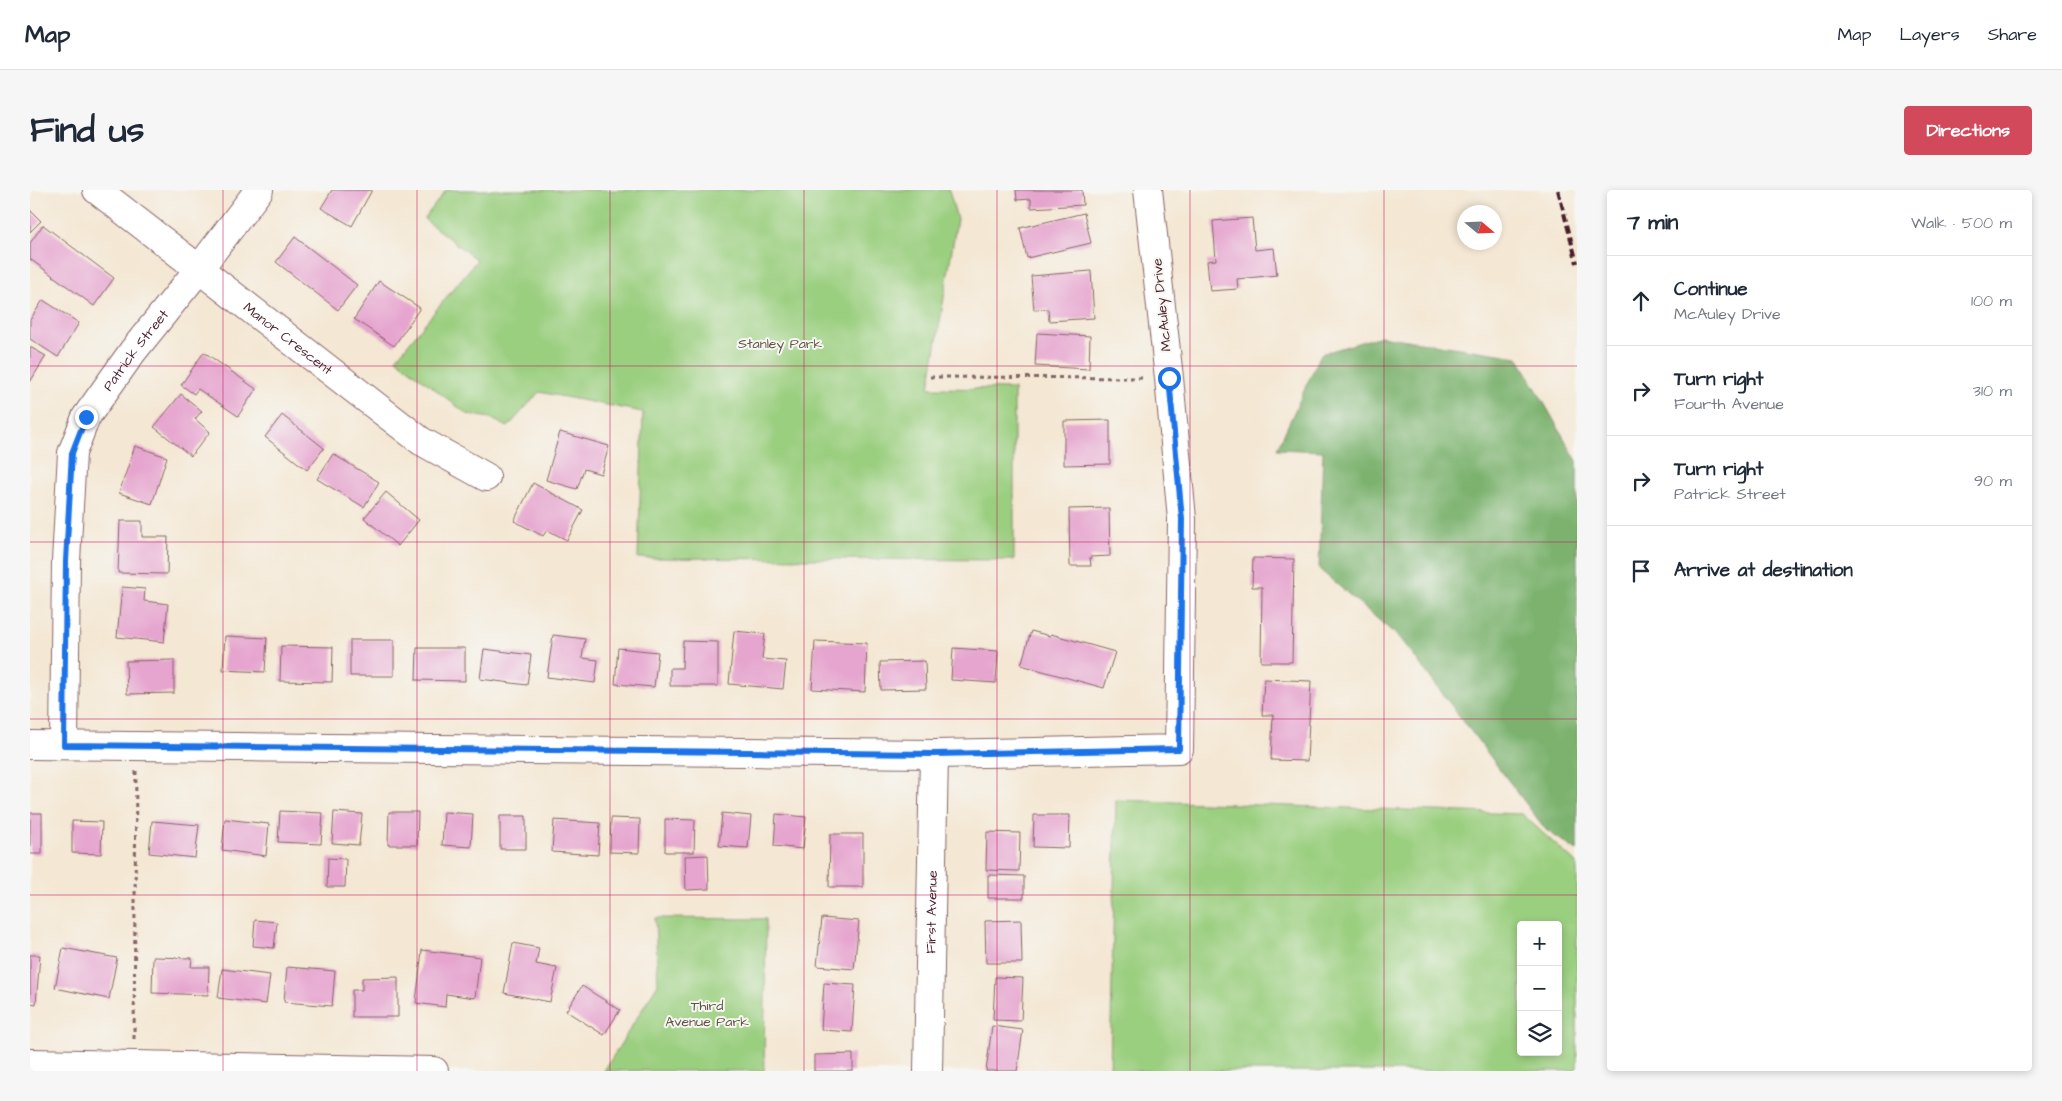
<!DOCTYPE html>
<meta charset="utf-8">
<style>
:root{--surface:#fff;--page:#f6f6f7;--text:#1f2937;--muted:#747a83;--line:#e0e1e3;--accent:#d1495b}
body{margin:0;font-family:"Architects Daughter",sans-serif;background:var(--page);color:var(--text)}
.controls{position:absolute;right:15px;bottom:15px;display:grid;overflow:hidden;border-radius:5px;box-shadow:0 2px 8px #0003}
.controls button{width:45px;height:45px;display:grid;place-items:center;padding:0;border:0;border-bottom:1px solid var(--line);background:var(--surface);color:var(--text);font:25px sans-serif}
.compass{position:absolute;left:1427px;top:15px;width:45px;height:45px;border-radius:50%;background:var(--surface);box-shadow:0 2px 8px #0003;rotate:109deg}
.stop{position:absolute;width:15px;height:15px;margin:-11px;border:4px solid #1a73e8;border-radius:50%;background:#fff}
.stop.end{background:#1a73e8;border-color:#fff;box-shadow:0 1px 5px #0008}
.list{margin:0;padding:0;list-style:none}
h2{display:flex;justify-content:space-between;align-items:center;height:65px;margin:0;padding:0 20px;font-size:21px}
h2 small{font-size:16px;font-weight:400;color:var(--muted)}
.list li{display:grid;grid-template-columns:32px 1fr auto;gap:15px;align-items:center;box-sizing:border-box;height:90px;padding:0 20px;border-top:1px solid var(--line)}
.list b{display:block;font-size:19px;white-space:nowrap}
.list p{margin:0;font-size:16px;white-space:nowrap;color:var(--muted)}
.list em{font-size:16px;font-style:normal;color:var(--muted)}
.icon{flex:none;width:28px;height:28px;fill:none;stroke:currentColor;stroke-width:2;stroke-linecap:round;stroke-linejoin:round}
.map{position:relative;flex:none;width:1547px;height:881px;overflow:hidden;border-radius:5px}
header{display:flex;align-items:center;gap:30px;box-sizing:border-box;height:70px;padding:0 25px;background:var(--surface);border-bottom:1px solid var(--line)}
header strong{font-size:24px}
nav{display:flex;gap:28px;margin-inline-start:auto;font-size:18px}
.intro{display:flex;align-items:center;justify-content:space-between;box-sizing:border-box;height:120px;padding:0 30px}
h1{margin:0;font-size:35px}
.button{padding:12px 22px;border-radius:5px;background:var(--accent);color:#fff;font-size:18px;font-weight:700}
main{display:flex;gap:30px;padding:0 30px}
aside{flex:1;background:var(--surface);border-radius:5px;box-shadow:0 2px 8px #0003}
.map>svg:first-child{display:block}
.green{fill:#9bcf80;stroke:#727756;fill-rule:evenodd}
.forest{fill:#7cb26e;stroke:#63684c}
.building{fill:#e6a5cf}
.lines{fill:none;stroke-linecap:round;stroke-linejoin:round}
.minor-casing{stroke:#866566;stroke-width:30}
.path{stroke:#866566;stroke-width:3;stroke-dasharray:4 4;stroke-linecap:butt}
.minor{stroke:#fff;stroke-width:28}
.rail{stroke:#4a1f2b;stroke-width:4;stroke-dasharray:8 4;stroke-linecap:butt}
.route{stroke:#1a73e8;stroke-width:6}
.grid{fill:none;stroke:#c2185b;stroke-width:1;stroke-opacity:0.55}
.labels{text-anchor:middle;stroke-width:4;stroke-linejoin:round;paint-order:stroke}
.street-label{font-size:14px;fill:#4a1f2b;stroke:#f6f6f2}
.park-label{font-size:14px;fill:#625444;stroke:#f6f6f2}
</style>
<header>
<strong>Map</strong>
<nav><a>Map</a><a>Layers</a><a>Share</a></nav>
</header>
<div class="intro"><h1>Find us</h1><a class="button">Directions</a></div>
<main>
<div class="map">
<svg width="1547" height="881" viewBox="0 0 1547 881">
<rect width="100%" height="100%" fill="#f6f6f2"/>
<filter id="ink" filterUnits="userSpaceOnUse"><feTurbulence type="fractalNoise" baseFrequency=".02" numOctaves="2"/><feDisplacementMap in="SourceGraphic" scale="10" xChannelSelector="R" yChannelSelector="G"/><feConvolveMatrix kernelMatrix="1 2 1 2 8 2 1 2 1" color-interpolation-filters="sRGB"/></filter>
<filter id="wash" filterUnits="userSpaceOnUse"><feTurbulence type="fractalNoise" baseFrequency=".0096" numOctaves="4" result="noise"/><feDisplacementMap in="SourceGraphic" scale="20" xChannelSelector="R" yChannelSelector="G"/><feGaussianBlur stdDeviation="1.12" result="paint"/><feColorMatrix in="noise" values="0 0 0 0 0 0 0 0 0 0 0 0 0 0 0 0 0 1.4 0 .05"/><feComposite in="paint" operator="in"/></filter>
<g filter="url(#wash)">
<rect width="100%" height="100%" fill="#f4e7d3"/>
<path class="green" d="M416 0H919L927 29 899 198 984 199V370L608 368 613 222 509 202 478 237 460 228 437 224 366 169 447 70 394 29Z
M1086 610 1492 624 1547 674V881H1080ZM1491 735H1528V862H1491Z
M625 728 736 729 734 881H574L628 794Z"/>
<path class="forest" d="M1351 146 1488 167 1547 271V661L1516 640 1371 449 1289 379 1293 261 1247 259 1291 164Z"/>
<g id="blocks">
<path class="building" d="M302 0H342L322 36 291 18Z
M986 0H1052L1053 15 1001 18V9L987 10Z
M0 20 11 31 0 42Z
M1054 23 1061 53 997 68 990 38Z
M1222 28 1225 60 1244 58 1247 85 1207 89 1208 99 1180 101 1177 71 1186 70 1183 31Z
M13 35 84 88 64 116 0 69V53Z
M265 47 327 95 308 120 246 72Z
M1061 81 1064 128 1019 131 1018 119 1004 120 1001 86Z
M349 91 390 118 364 156 324 129Z
M13 110 49 133 28 167 0 149V130Z
M1007 143 1060 146 1059 179 1005 176Z
M0 157 16 166 0 192Z
M174 162 226 199 208 226 168 199 164 204 151 195Z
M151 204 172 221 165 229 180 242 161 266 124 237Z
M252 225 294 258 277 280 235 247Z
M1080 230V274L1034 275V231Z
M530 242 579 256 571 284 554 279 547 299 516 290Z
M105 256 137 267 122 314 89 303Z
M303 264 349 292 334 317 287 289Z
M503 293 553 320 537 350 517 340 513 346 484 331Z
M356 302 389 330 368 356 334 328Z
M1079 318 1080 366 1060 367 1061 376H1040L1039 319Z
M90 331H112V347H138L137 384 88 383Z
M1223 368 1264 369 1262 472H1231L1232 397H1222Z
M92 397 115 399 114 411 138 414 134 452 87 447Z
M704 441 735 444 732 469 756 471 753 499 699 494Z
M1001 441 1020 446 1021 444 1085 462 1074 498 991 475Z
M523 445 555 449 552 468 568 470 565 493 517 487Z
M195 446 237 448 235 482 193 480Z
M320 450H364V486H320Z
M653 451 688 452V496H640V478H652Z
M785 451 837 453 835 502 782 499Z
M251 456 303 457 302 492 250 491Z
M387 458H435V491L386 490Z
M588 458 628 462 624 497 585 494Z
M923 458 968 461 966 493 921 490Z
M454 459 501 465 497 495 450 489Z
M144 470V503L97 504 96 471Z
M895 471 896 499 851 500 850 472Z
M1234 489 1281 491 1277 571 1241 570 1243 525H1232Z
M250 621 293 623 291 654 248 652Z
M304 622 332 624 329 655 302 653Z
M359 622H388L387 655H358Z
M414 622 443 624 441 657 412 655Z
M0 623H12V664H0Z
M692 623 721 626 718 658 689 656Z
M746 624 776 627 773 659 744 656Z
M1004 625H1040L1039 658 1003 657Z
M470 626H496V659H470Z
M581 628 610 629 609 663 580 662Z
M195 629 239 634 236 666 192 660Z
M635 629 665 630 664 662H635Z
M524 630 570 633 568 665 522 662Z
M42 631 72 632 71 664 42 663Z
M122 631 169 635 165 668 119 663Z
M957 642 990 643 989 681 956 680Z
M800 644H833V697H799Z
M678 665 679 699 656 700 655 666Z
M298 668 316 669 315 697H297Z
M958 685 994 686V708H958Z
M792 728 829 731 824 779 787 776Z
M225 730 247 732 244 758 223 756Z
M991 730 992 773H956L955 731Z
M483 753 509 758 506 774 527 778 520 812 474 803Z
M33 758 87 768 79 809 25 798Z
M392 760 450 767 445 808 416 804 415 817 386 813Z
M0 765H10L6 814 0 813Z
M123 767 162 768 161 777H179L178 805 122 803Z
M257 777 305 781 302 816 254 812Z
M192 779 240 785 236 814 188 808Z
M368 787V827H322V800H332V788Z
M965 787 993 788 991 831 963 830Z
M794 793 825 795 822 842 791 840Z
M552 796 590 820 574 845 536 821Z
M962 836 993 840 987 881H956Z
M823 864V881H784V865Z"/>
</g>
</g>
<g filter="url(#ink)">
<use href="#blocks" fill-opacity="0" stroke="#866566" stroke-width="1"/>
<g class="lines">
<defs>
<g id="minor">
<path id="s1" d="M67 0 391 251 456 287"/>
<path d="M0 555 904 564 1149 559 1152 329 1139 188 1118 0"/>
<path id="s2" d="M34 555 36 371 42 263 56 227 103 161 169 79 229 0"/>
<path d="M0 873 404 881"/>
<path id="s3" d="M898 881 904 564"/>
</g>
</defs>
<use href="#minor" class="minor-casing"/>
<path class="path" d="M900 187 1113 188
M104 849 106 580"/>
<use href="#minor" class="minor"/>
<path class="rail" d="M1528 0 1547 73"/>
</g>
</g>
<g class="lines" filter="url(#ink)">
<path class="route" d="M56 227 42 263 36 371 34 555 904 564 1149 559 1152 329 1139 188"/>
</g>
<path class="grid" d="M193 0V881M387 0V881M580 0V881M774 0V881M967 0V881M1160 0V881M1354 0V881M0 176H1547M0 352H1547M0 529H1547M0 705H1547"/>
<g class="labels">
<g class="street-label">
<text transform="translate(1131 115) rotate(-96)" y="5">McAuley Drive</text>
<text dy="5" stroke="none"><textPath href="#s1" startOffset="242">Manor Crescent</textPath></text>
<text dy="5" stroke="none"><textPath href="#s2" startOffset="414">Patrick Street</textPath></text>
<text dy="5" stroke="none"><textPath href="#s3" startOffset="159">First Avenue</textPath></text>
</g>
<g class="park-label">
<text x="750" y="158">Stanley Park</text>
<text x="677" y="820">Third<tspan x="677" dy="16">Avenue Park</tspan></text>
</g>
</g>
</svg>
<div class="controls">
<button>+</button>
<button>−</button>
<button><svg class="icon" aria-label="layers" viewBox="0 0 24 24"><path d="M12 4l9 5-9 5-9-5zM3 14l9 5 9-5"/></svg></button>
</div>
<svg class="compass" viewBox="-18 -18 36 36"><path d="M0-13l5 13h-10z" fill="#e53935"/><path d="M0 13l5-13h-10z" fill="#747a83"/></svg>
<div class="stop" style="left:1139px;top:188px"></div>
<div class="stop end" style="left:56px;top:227px"></div>
</div>
<aside>
<h2>7 min<small>Walk · 500 m</small></h2>
<ul class="list">
<li><svg class="icon" aria-label="ahead" viewBox="0 0 24 24"><path d="M12 20V5M6 11l6-6 6 6"/></svg><div><b>Continue</b><p>McAuley Drive</p></div><em>100 m</em></li>
<li><svg class="icon" aria-label="right" viewBox="0 0 24 24"><path d="M7 20v-9h11M14 6l5 5-5 5"/></svg><div><b>Turn right</b><p>Fourth Avenue</p></div><em>310 m</em></li>
<li><svg class="icon" aria-label="right" viewBox="0 0 24 24"><path d="M7 20v-9h11M14 6l5 5-5 5"/></svg><div><b>Turn right</b><p>Patrick Street</p></div><em>90 m</em></li>
<li><svg class="icon" aria-label="arrive" viewBox="0 0 24 24"><path d="M6 21V4h12l-3 4 3 4H6"/></svg><div><b>Arrive at destination</b></div></li>
</ul>
</aside>
</main>
